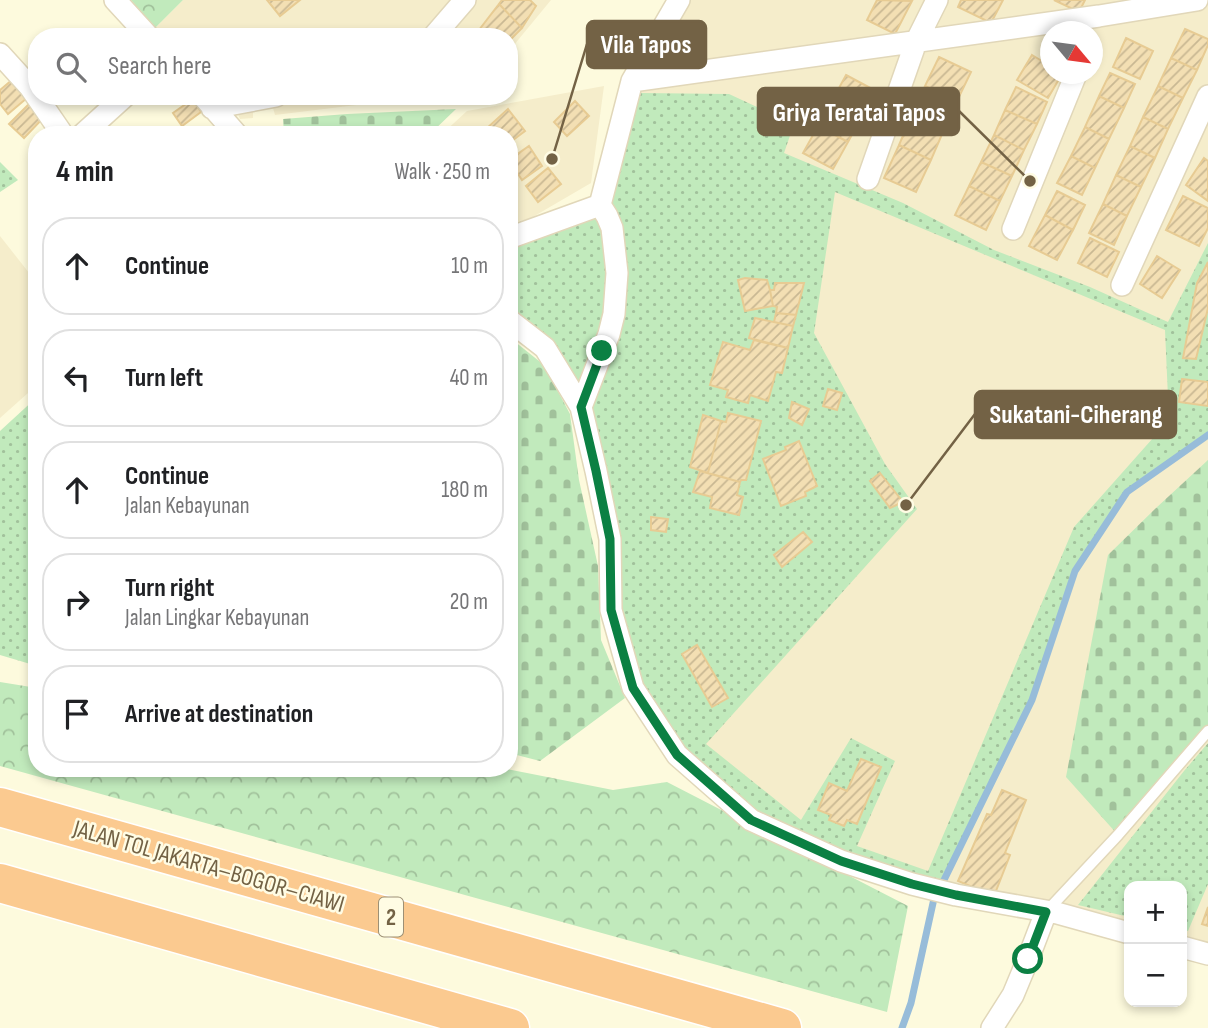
<!DOCTYPE html>
<meta charset="utf-8">
<style>
:root{--surface:#fff;--page:#f6f6f6;--text:#202124;--muted:#757577;--line:#e0e0e0}
body{margin:0;font-family:"Sofia Sans Condensed",sans-serif;background:var(--page);color:var(--text)}
.controls{position:absolute;right:21px;bottom:21px;display:grid;overflow:hidden;border-radius:14px;box-shadow:0 4px 10px #0003}
.controls button{width:63px;height:63px;display:grid;place-items:center;padding:0;border:0;border-bottom:2px solid var(--line);background:var(--surface);color:var(--text);font:35px sans-serif}
.compass{position:absolute;left:1040px;top:21px;width:63px;height:63px;border-radius:50%;background:var(--surface);box-shadow:0 4px 10px #0003;rotate:119deg}
.stop{position:absolute;width:21px;height:21px;margin:-16px;border:5px solid #0b8043;border-radius:50%;background:#fff}
.stop.end{background:#0b8043;border-color:#fff;box-shadow:0 2px 7px #0008}
.list{margin:0;padding:0;list-style:none}
h2{display:flex;justify-content:space-between;align-items:center;height:91px;margin:0;padding:0 28px;font-size:30px}
h2 small{font-size:23px;font-weight:400;color:var(--muted)}
.list li{display:grid;grid-template-columns:46px 1fr auto;gap:21px;align-items:center;box-sizing:border-box;height:98px;margin:0 14px 14px;padding:0 14px;border:2px solid var(--line);border-radius:28px}
.list b{display:block;font-size:26px;white-space:nowrap}
.list p{margin:0;font-size:23px;white-space:nowrap;color:var(--muted)}
.list em{font-size:23px;font-style:normal;color:var(--muted)}
.icon{flex:none;width:38px;height:38px;fill:none;stroke:currentColor;stroke-width:2;stroke-linecap:round;stroke-linejoin:round}
.map{position:relative;flex:none;width:1208px;height:1028px;overflow:hidden}
.search{position:absolute;background:var(--surface);box-shadow:0 4px 10px #0003;left:28px;top:28px;width:490px;height:77px;display:flex;align-items:center;gap:18px;box-sizing:border-box;padding:0 24px;border-radius:28px;color:var(--muted);font-size:26px}
.panel{position:absolute;background:var(--surface);box-shadow:0 4px 10px #0003;left:28px;top:126px;width:490px;height:651px;border-radius:28px}
.map>svg:first-child{display:block}
.residential{fill:#f5edcb;fill-rule:evenodd}
.grass{fill:url(#grass-dots);fill-rule:evenodd}
.forest{fill:url(#forest-crowns)}
.cemetery{fill:url(#cemetery-stones)}
.lines{fill:none;stroke-linecap:round;stroke-linejoin:round}
.stream{stroke:#97bcd9;stroke-width:7}
.building{fill:url(#building-hatch);stroke:#e7cb93;stroke-width:2}
.service-casing{stroke:#e1d7b9;stroke-width:13}
.minor-casing{stroke:#e1d7b9;stroke-width:24}
.motorway-casing{stroke:#fff;stroke-width:41}
.service{stroke:#fff;stroke-width:10}
.minor{stroke:#fff;stroke-width:21}
.motorway{stroke:#fbca90;stroke-width:38}
.route{stroke:#0b8043;stroke-width:9}
.labels{text-anchor:middle;stroke-width:5;stroke-linejoin:round;paint-order:stroke}
.shield{fill:#fffce4;stroke:#9d9075;stroke-width:2}
.shield-label{font-size:23px;font-weight:bold;fill:#736245}
.street-label{font-size:24px;fill:#736245;stroke:#fffce4}
.leader{fill:none;stroke:#736245;stroke-width:2.5}
.callout-dot{fill:#736245;stroke:#fffce4;stroke-width:2.5}
.callout{fill:#736245;stroke:#736245;stroke-width:2.5}
.callout-label{font-size:26px;text-anchor:middle;font-weight:bold;fill:#fff}
</style>
<div class="map">
<svg width="1208" height="1028" viewBox="0 0 1208 1028">
<defs>
<pattern id="grass-dots" width="8" height="8" patternUnits="userSpaceOnUse" patternTransform="scale(1.75)"><rect width="8" height="8" fill="#c1eabc"/><path d="M2 2h.1M6 6h.1" fill="none" stroke="#a1c19b" stroke-width="1.8" stroke-linecap="round"/></pattern>
<pattern id="forest-crowns" width="20" height="18" patternUnits="userSpaceOnUse" patternTransform="scale(1.75)"><rect width="20" height="18" fill="#c1eabc"/><path d="M2 6a3 3 0 1 1 6 0M12 15a3 3 0 1 1 6 0" fill="none" stroke="#a1c19b"/></pattern>
<pattern id="cemetery-stones" width="16" height="16" patternUnits="userSpaceOnUse" patternTransform="scale(1.75)"><rect width="16" height="16" fill="#c1eabc"/><path d="M2 7V4a2 2 0 0 1 4 0v3zM10 15v-3a2 2 0 0 1 4 0v3z" fill="#a1c19b"/></pattern>
<pattern id="building-hatch" width="6" height="6" patternUnits="userSpaceOnUse" patternTransform="scale(1.75)"><rect width="6" height="6" fill="#f3dfb3"/><path d="M-1 1l2-2M0 6l6-6M5 7l2-2" fill="none" stroke="#c9b893"/></pattern>
</defs>
<rect width="100%" height="100%" fill="#fdfadd"/>
<path class="residential" d="M183 0H551L509 51V37H165L155 28Z
M679 0H1208V954L1182 947V886H1129V933L912 884 677 755 632 81ZM1050 32H1092V74H1050Z
M604 86 591 183 531 218 509 224V135H441L467 111Z
M224 96H430L275 115 273 108 253 112V118L240 119 234 104Z
M0 236 37 283V385L0 418Z"/>
<path class="grass" d="M679 0H691L645 79 640 93 729 94 794 124 784 153 903 203 994 250 1090 287 1168 322 1208 243V435L1127 492 1075 571 1032 700 944 880 935 894 751 820 677 755 633 688 581 407 509 320V238L600 205 632 81ZM835 192 1165 330 1169 420 1074 527 928 871 857 846 895 761 851 738 801 820 706 744 917 509 885 464 814 333Z
M0 162 18 180 0 192Z
M37 397V666L0 655V431Z
M1208 743V884L1188 931 1182 930V886H1129V917L1078 905 1184 771Z"/>
<path class="forest" d="M131 0H183L155 28Z
M0 682 37 688V768H502L613 790 667 782 908 906 887 1012 0 766Z"/>
<path class="cemetery" d="M456 109 429 135H278L284 134 283 119 347 114Z
M509 337 544 365 570 414 579 480 598 566 601 640 625 698 540 761 509 753Z
M1208 460V731L1118 835 1066 777 1108 555 1156 508Z"/>
<g class="lines">
<path class="stream" d="M902 1028 911 1003 935 894 944 880 1032 700 1075 571 1127 492 1208 435"/>
</g>
<path class="building" d="M267 0H300L280 16Z
M502 0H530L536 6 522 28 499 4Z
M877 0 912 1 895 34 867 20Z
M961 0H1003L991 23 958 7Z
M1054 0H1085L1079 12Z
M499 4 522 28 509 41V37H484L479 30Z
M1185 29 1208 39V45L1197 70 1171 58Z
M1126 38 1153 51 1140 79 1113 67Z
M1032 55 1050 66V74H1062L1048 98 1017 80Z
M939 57 971 72 957 101 925 86Z
M1171 58 1197 70 1183 98 1158 86Z
M1110 73 1135 84 1124 108 1099 96Z
M846 75 876 91 863 115 833 99Z
M12 80 27 98 8 114 0 104V90Z
M925 86 957 101 943 132 911 117Z
M1158 86 1183 98 1168 129 1143 117Z
M1016 87 1047 102 1037 124 1005 110Z
M1099 96 1124 108 1109 139 1085 127Z
M193 99 201 112 182 126 173 113Z
M833 99 863 115 848 142 818 126Z
M575 101 589 116 567 136 554 122Z
M31 102 45 116 24 138 9 124Z
M508 109 525 131 509 143V135H491L486 129Z
M1005 110 1037 124 1024 150 994 135Z
M911 117 943 132 931 160 899 145Z
M1143 117 1168 129 1155 158 1130 146Z
M818 126 848 142 833 169 803 153Z
M1085 127 1109 139 1095 168 1071 156Z
M994 135 1024 150 1012 176 981 162Z
M899 145 931 160 916 192 884 178Z
M529 146 542 166 522 180 509 160Z
M1130 146 1155 158 1141 187 1116 175Z
M1071 156 1095 168 1082 195 1057 183Z
M1204 158 1208 161V201L1186 185Z
M981 162 1012 176 1000 201 969 186Z
M548 168 561 184 538 202 526 186Z
M1116 175 1141 187 1127 216 1103 204Z
M969 186 1000 201 986 230 955 215Z
M1057 191 1085 205 1073 230 1045 215Z
M1183 196 1208 208V228L1199 246 1166 230Z
M1103 204 1127 216 1114 245 1089 233Z
M1045 215 1073 230 1057 260 1029 246Z
M1090 238 1119 252 1107 277 1078 263Z
M1157 256 1180 270 1162 298 1140 284Z
M1208 262V308L1196 359 1183 358 1197 283Z
M745 278 767 280 770 290 773 306 745 311 738 280Z
M775 283H804L796 315 776 313 777 307 773 306 770 290H774Z
M776 313 796 315 793 326 774 322Z
M755 318 793 326 788 348 749 338Z
M754 340 788 348 782 373 776 372 768 401 750 395 748 403 726 397 728 390 710 385 723 342 750 350Z
M1182 379 1208 382V406L1179 402Z
M828 389 842 393 837 410 823 406Z
M792 402 809 409 802 425 789 418Z
M728 413 761 421 746 480H741L740 482 708 473 721 421 726 422Z
M703 415 721 421 708 473 690 467Z
M799 441 817 486 805 492 806 496 781 506 763 459 786 450 785 447Z
M700 471 740 482 737 495 743 497 739 515 710 508 712 497 693 492Z
M880 473 903 502 901 503 890 508 870 481Z
M651 517 668 519 666 532 651 530Z
M803 532 812 542 782 567 774 555Z
M697 645 728 698 712 707 682 654Z
M861 759 881 767 857 824 847 820 844 826 829 820 831 815 818 810 829 783 847 791Z
M1002 790 1026 800 1005 853 1010 855 994 896 958 881 987 814 991 815Z
M1208 907V926L1202 924Z"/>
<g class="lines">
<defs>
<path id="service" d="M1046 912 1118 835 1208 731"/>
<path id="minor" d="M115 0 149 37
M433 37 465 0
M0 54 30 87 63 135
M632 81 1099 16 1197 0
M203 96 237 135
M212 108 276 96
M82 135 125 96
M868 179 916 42 937 0
M1013 229 1076 74
M509 238 600 205
M1122 285 1208 96
M509 320 545 348 581 407 596 471 610 539 611 610 633 688 677 755 751 820 841 861 912 884 956 895 1057 913 1129 933
M581 407 609 334 614 314 617 273 612 228 607 216 600 205 632 81 679 0
M1182 947 1208 954
M992 1028 1013 995 1028 959 1046 912"/>
<path id="motorway" d="M0 807 782 1028
M0 883 510 1028"/>
</defs>
<use href="#service" class="service-casing"/>
<use href="#minor" class="minor-casing"/>
<use href="#motorway" class="motorway-casing"/>
<use href="#service" class="service"/>
<use href="#minor" class="minor"/>
<use href="#motorway" class="motorway"/>
</g>
<g class="lines">
<path class="route" d="M602 351 581 407 596 471 610 539 611 610 633 688 677 755 751 820 841 861 912 884 956 895 1046 912 1028 959"/>
</g>
<g class="labels">
<rect class="shield" x="379" y="897.5" width="24" height="39" rx="5"/>
<g class="shield-label">
<text x="391" y="925">2</text>
</g>
<g class="street-label">
<text transform="translate(209 866) rotate(16)" y="8">JALAN TOL JAKARTA–BOGOR–CIAWI</text>
</g>
</g>
<path class="leader" d="M552 159L587 44M1030 181L959 111M906 505L975 414"/>
<g class="callout-dot">
<circle cx="552" cy="159" r="7"/>
<circle cx="1030" cy="181" r="7"/>
<circle cx="906" cy="505" r="7"/>
</g>
<g class="callout">
<rect x="587" y="21" width="119" height="47" rx="7"/>
<rect x="758" y="88" width="201" height="47" rx="7"/>
<rect x="975" y="391" width="201" height="47" rx="7"/>
</g>
<g class="callout-label">
<text x="646" y="53">Vila Tapos</text>
<text x="859" y="121">Griya Teratai Tapos</text>
<text x="1076" y="423">Sukatani-Ciherang</text>
</g>
</svg>
<div class="controls">
<button>+</button>
<button>−</button>
</div>
<svg class="compass" viewBox="-18 -18 36 36"><path d="M0-13l5 13h-10z" fill="#e53935"/><path d="M0 13l5-13h-10z" fill="#757577"/></svg>
<div class="stop" style="left:1028px;top:959px"></div>
<div class="stop end" style="left:602px;top:351px"></div>
<div class="search"><svg class="icon" aria-label="search" viewBox="0 0 24 24"><circle cx="10" cy="10" r="6"/><path d="M15 15l6 6"/></svg>Search here</div>
<section class="panel">
<h2>4 min<small>Walk · 250 m</small></h2>
<ul class="list">
<li><svg class="icon" aria-label="ahead" viewBox="0 0 24 24"><path d="M12 20V5M6 11l6-6 6 6"/></svg><div><b>Continue</b></div><em>10 m</em></li>
<li><svg class="icon" aria-label="left" viewBox="0 0 24 24"><path d="M17 20v-9H6M10 6l-5 5 5 5"/></svg><div><b>Turn left</b></div><em>40 m</em></li>
<li><svg class="icon" aria-label="ahead" viewBox="0 0 24 24"><path d="M12 20V5M6 11l6-6 6 6"/></svg><div><b>Continue</b><p>Jalan Kebayunan</p></div><em>180 m</em></li>
<li><svg class="icon" aria-label="right" viewBox="0 0 24 24"><path d="M7 20v-9h11M14 6l5 5-5 5"/></svg><div><b>Turn right</b><p>Jalan Lingkar Kebayunan</p></div><em>20 m</em></li>
<li><svg class="icon" aria-label="arrive" viewBox="0 0 24 24"><path d="M6 21V4h12l-3 4 3 4H6"/></svg><div><b>Arrive at destination</b></div></li>
</ul>
</section>
</div>
